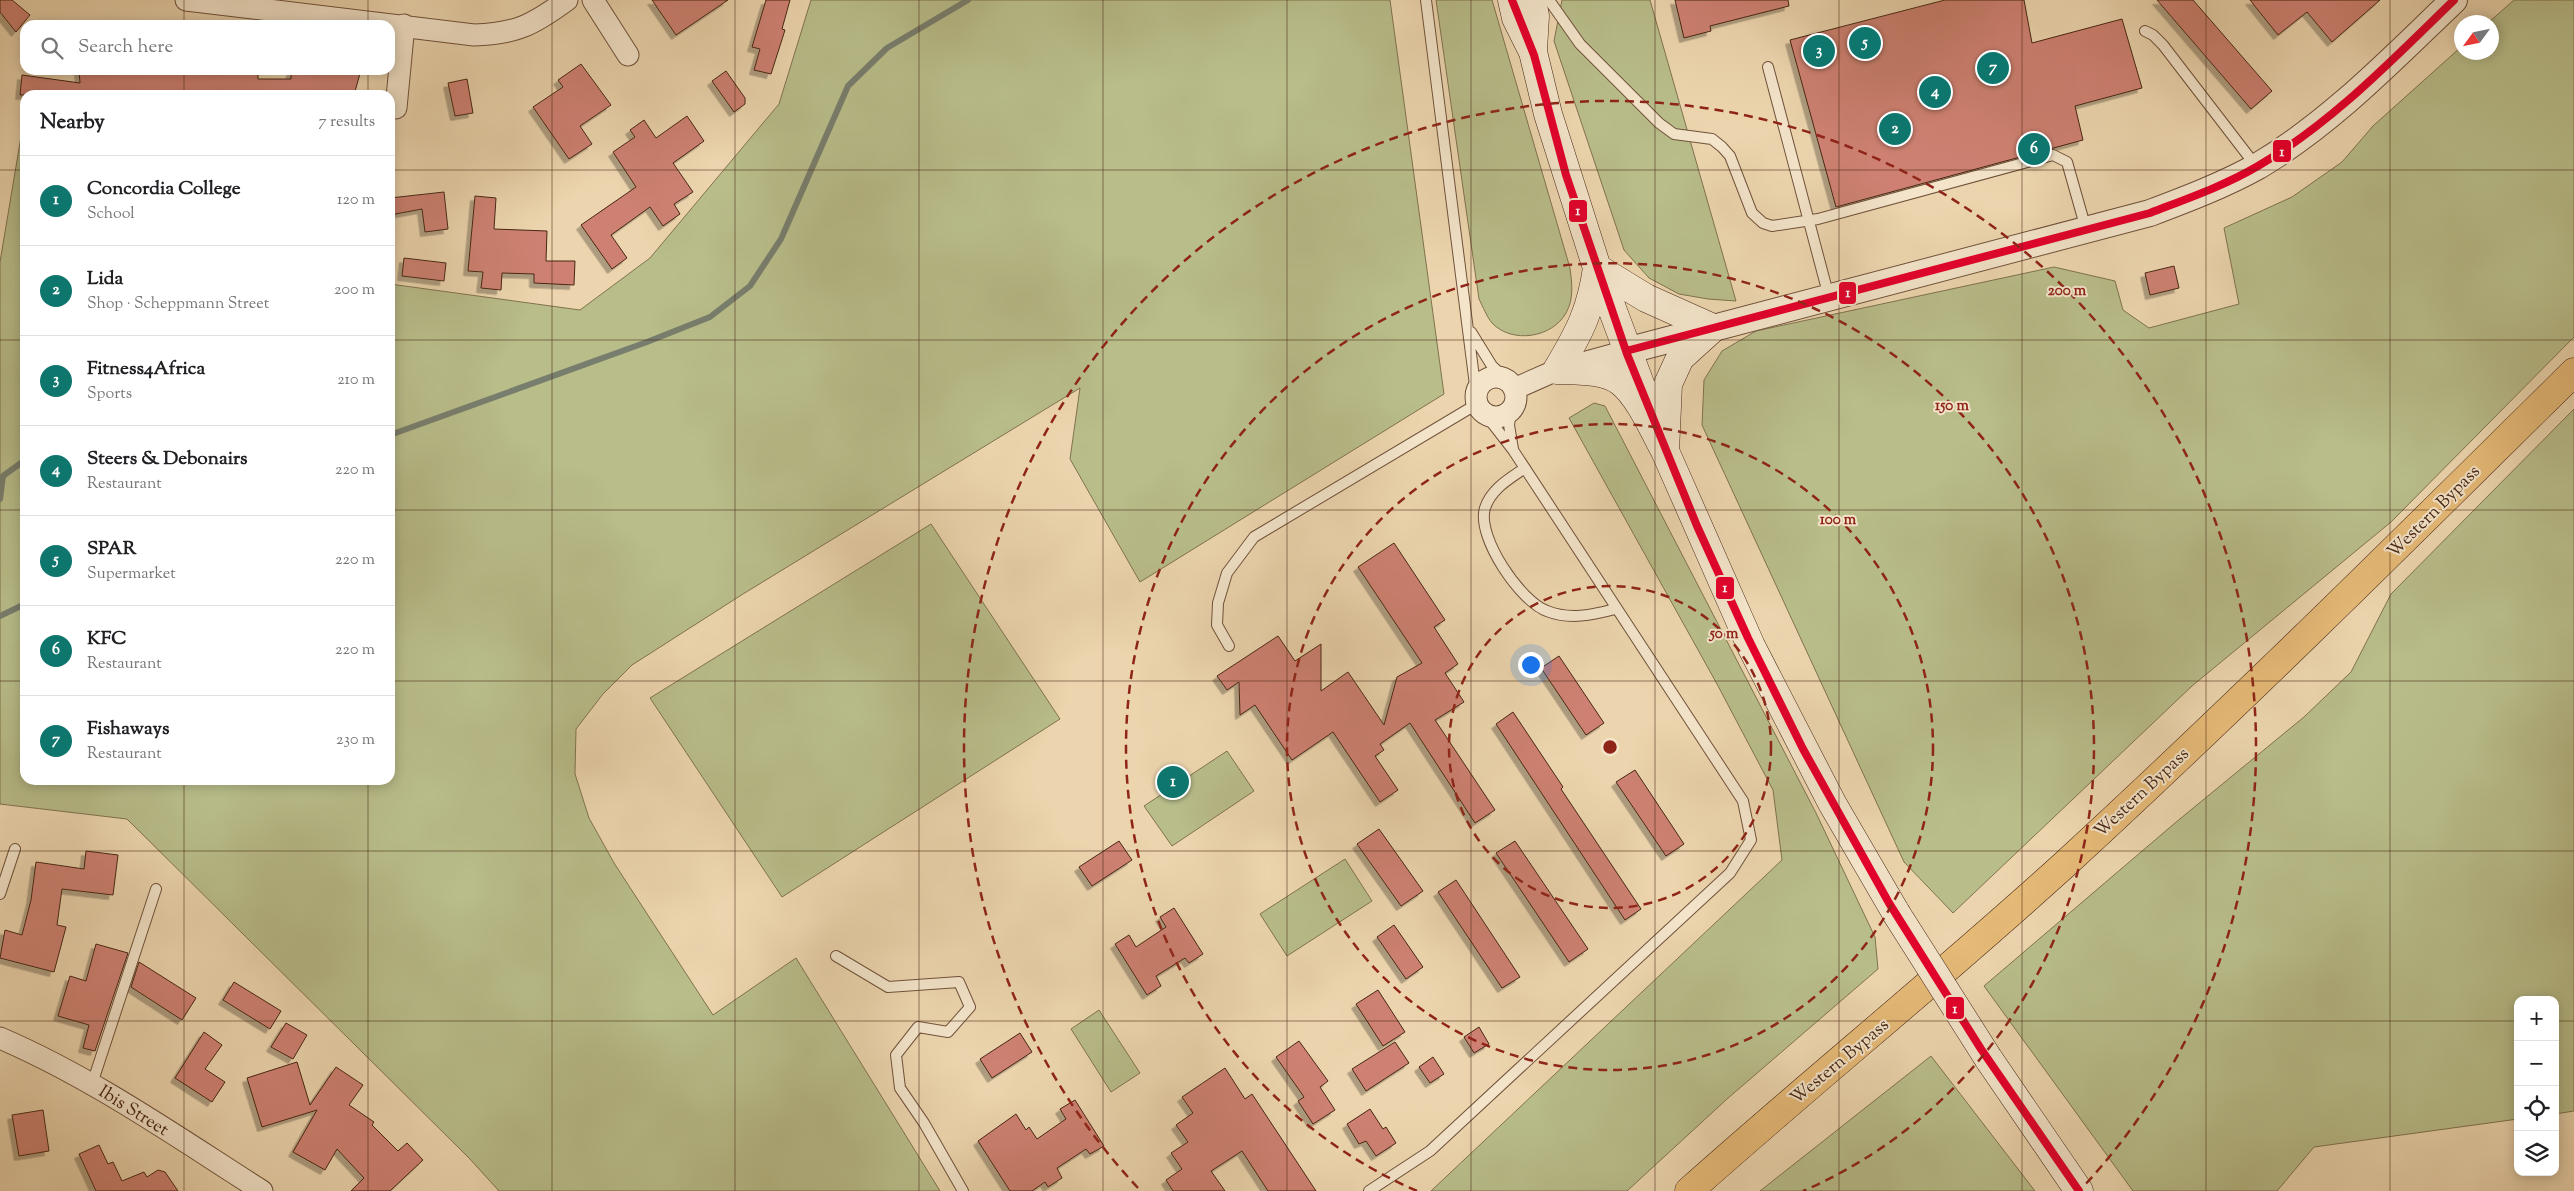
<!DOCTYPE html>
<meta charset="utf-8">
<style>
:root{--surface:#fff;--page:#f6f6f6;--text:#202124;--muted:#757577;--line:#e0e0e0;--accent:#0f766e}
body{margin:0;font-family:"Sorts Mill Goudy",serif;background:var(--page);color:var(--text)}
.controls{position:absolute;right:15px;bottom:15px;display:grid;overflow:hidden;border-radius:10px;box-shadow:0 2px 12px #0003}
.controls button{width:45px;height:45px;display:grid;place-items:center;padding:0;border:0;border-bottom:1px solid var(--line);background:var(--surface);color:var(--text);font:25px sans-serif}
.compass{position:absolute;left:2454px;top:15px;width:45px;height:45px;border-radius:50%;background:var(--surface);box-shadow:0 2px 12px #0003;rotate:237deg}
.you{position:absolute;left:1530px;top:664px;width:18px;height:18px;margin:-12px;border:4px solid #fff;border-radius:50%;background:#1a73e8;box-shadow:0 0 0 8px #1a73e833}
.badge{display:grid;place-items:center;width:32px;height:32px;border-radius:50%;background:var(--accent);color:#fff;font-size:16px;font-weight:700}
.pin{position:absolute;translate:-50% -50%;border:2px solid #fff;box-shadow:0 1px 5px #0006}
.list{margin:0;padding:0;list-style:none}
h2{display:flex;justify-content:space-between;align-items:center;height:65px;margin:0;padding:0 20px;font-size:21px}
h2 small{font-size:16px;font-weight:400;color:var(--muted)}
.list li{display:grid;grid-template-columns:32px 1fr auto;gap:15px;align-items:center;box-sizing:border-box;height:90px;padding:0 20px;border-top:1px solid var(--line)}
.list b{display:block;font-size:19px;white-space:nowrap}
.list p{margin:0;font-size:16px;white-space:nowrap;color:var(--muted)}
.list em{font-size:16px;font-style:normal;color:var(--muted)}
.icon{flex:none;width:28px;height:28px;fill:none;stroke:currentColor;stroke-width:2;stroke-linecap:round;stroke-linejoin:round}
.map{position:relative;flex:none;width:2574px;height:1191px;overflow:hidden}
.search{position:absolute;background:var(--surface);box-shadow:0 2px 12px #0003;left:20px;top:20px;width:375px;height:55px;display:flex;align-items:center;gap:12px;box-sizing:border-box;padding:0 18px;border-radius:15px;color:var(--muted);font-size:19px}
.panel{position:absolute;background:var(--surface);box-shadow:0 2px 12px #0003;left:20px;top:90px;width:375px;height:695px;border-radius:15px}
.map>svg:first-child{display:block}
.green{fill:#b8bd8a;stroke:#80724f}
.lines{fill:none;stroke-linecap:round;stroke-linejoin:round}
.stream{stroke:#787e6d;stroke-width:6}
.building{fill:#ce8172;stroke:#472614;filter:url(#shadow)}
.service-casing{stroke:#70523a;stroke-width:12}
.minor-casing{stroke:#70523a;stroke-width:23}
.tertiary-casing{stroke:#70523a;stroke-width:28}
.secondary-casing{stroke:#472614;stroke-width:29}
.trunk-casing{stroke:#472614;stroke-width:29}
.service{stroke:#f3e4ca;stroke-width:10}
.minor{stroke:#f3e4ca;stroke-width:21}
.tertiary{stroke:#f3e4ca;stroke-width:26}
.secondary{stroke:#f3e4ca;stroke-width:28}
.trunk{stroke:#e6ba77;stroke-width:28}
.secondary-bridge-casing{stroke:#472614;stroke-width:29;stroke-linecap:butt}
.secondary-bridge{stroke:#f3e4ca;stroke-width:28}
.bus-1-casing{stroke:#f3e4ca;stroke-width:11}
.bus-1{stroke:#e4002b;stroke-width:8}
.grid{fill:none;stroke:#472614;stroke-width:1;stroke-opacity:0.55}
.ring{fill:none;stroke:#8f2418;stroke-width:2.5;stroke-dasharray:9 6}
.labels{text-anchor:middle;stroke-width:4;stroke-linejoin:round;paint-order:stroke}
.street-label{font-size:18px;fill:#472614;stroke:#f3e4ca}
.centre{fill:#8f2418;stroke:#f3e4ca;stroke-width:2.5}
.ring-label{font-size:15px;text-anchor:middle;font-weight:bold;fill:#8f2418;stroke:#f3e4ca;stroke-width:4;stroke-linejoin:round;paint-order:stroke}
.line-badge{stroke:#f3e4ca;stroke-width:2}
.badge-label{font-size:14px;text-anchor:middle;font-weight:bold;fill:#fff}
</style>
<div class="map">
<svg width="2574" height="1191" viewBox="0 0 2574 1191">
<defs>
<filter id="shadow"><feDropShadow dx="-4.5" dy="4.5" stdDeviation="0" flood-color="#0004"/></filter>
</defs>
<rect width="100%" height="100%" fill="#ecd5ae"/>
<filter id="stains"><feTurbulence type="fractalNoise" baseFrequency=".004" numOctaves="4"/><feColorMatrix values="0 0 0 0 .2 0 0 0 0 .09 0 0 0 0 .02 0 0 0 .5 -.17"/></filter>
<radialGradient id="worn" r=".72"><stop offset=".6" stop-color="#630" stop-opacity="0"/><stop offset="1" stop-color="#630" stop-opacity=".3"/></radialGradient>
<path class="green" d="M811 0H1390L1444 394 1140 582 1070 459 1080 388 743 594 632 665 603 694 576 729 575 774 589 818 614 863 713 1015 796 958 940 1191H499L469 1158 127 819 0 804V262L25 113V780H390V284L580 310 650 258 779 104Z
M1436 0H1492L1570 268C1572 284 1574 299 1566 313 1552 338 1512 344 1492 323 1487 317 1483 307 1479 299Z
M1562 0H1650L1736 301 1708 299 1679 294 1649 278 1624 250 1554 41Z
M2514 0H2574V337L2391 522 2192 686 1953 913 1904 862 1702 425 1704 380 1722 351 1756 331 2054 267 2115 281 2123 310 2149 328 2239 304 2224 228 2292 197 2342 162 2373 126 2461 47 2462 52H2492V22H2489Z
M1594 403 1605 406 1816 813 1875 937 1878 969 1727 1099 1627 1191H1431L1782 860 1773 790 1717 684 1569 418Z
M2574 409V1111L2555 1114V1000H2518V1119L2314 1147 2277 1191H2133L1984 986 2175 823 2304 717 2351 672 2391 594Z
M931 524 1060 719 782 897 650 698Z
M1227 751 1254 791 1172 846 1144 806Z
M1345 859 1372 901 1287 956 1260 914Z
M1099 1010 1140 1073 1111 1092 1071 1029Z
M1931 1056 2035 1191H1760Z"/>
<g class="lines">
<path class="stream" d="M390 435 647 342 710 317 750 286 781 239 848 86 887 48 968 0
M0 499 3 476 25 460
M0 616 25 604"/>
</g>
<path class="building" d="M0 0H12L30 15 16 32 0 12Z
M652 0H728L676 35Z
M766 0H790L782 29 785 30 771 74 754 70 760 49 752 47Z
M1675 0H1788L1789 6 1710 26 1711 31 1684 38Z
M1945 0H2024L2032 43 2122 19 2142 88 2075 106 2083 140 1836 207 1790 40Z
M2157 0H2193L2272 91 2251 109Z
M2250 0H2380L2332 42 2307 12 2278 35Z
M581 64 611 105 580 126 592 144 569 159 533 107 563 87 558 80Z
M79 70H258V79H291V71L361 70 354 95H81V93L20 95 22 75 80 83Z
M726 71 745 98V104L734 112 712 81Z
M467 79 473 113 455 116 448 83Z
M687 116 704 141 673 163 693 192 674 204 680 214 663 226 650 207 611 235 627 258 612 269 581 225 636 187 613 152 635 137 630 130 644 120 656 138Z
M444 192 448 229 425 232 422 209 390 215V198Z
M475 196 496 198 494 229 547 231 546 261H575L574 285 534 283V274L502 273 501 290 481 288 483 272 468 271Z
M404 258 446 263 444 281 402 276Z
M2174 266 2179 288 2150 295 2145 273Z
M1394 543 1445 620 1434 627 1458 664 1445 673 1464 702 1435 720 1495 810 1475 823 1410 723 1380 744 1384 750 1375 756 1398 790 1380 802 1333 732 1292 760 1255 705 1240 715 1239 682 1227 690 1217 676 1278 636 1295 661 1321 644V691L1348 672 1384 725 1397 677 1422 663 1358 567Z
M1559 656 1604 723 1586 735 1541 668Z
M1513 712 1563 787 1561 789 1641 909 1625 920 1496 724Z
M1635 770 1684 844 1666 856 1616 782Z
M1379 829 1423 891 1401 906 1357 844Z
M1119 841 1132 860 1092 886 1079 867Z
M1515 841 1588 949 1569 962 1496 853Z
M86 851 118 855 113 895 62 889 57 925 66 927 54 972 0 958 5 930 22 935 31 900 36 862 84 869Z
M1456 880 1520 977 1502 988 1438 892Z
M1174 908 1203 954 1189 963 1185 958 1156 976 1161 986 1147 995 1115 944 1129 935 1136 947 1166 927 1160 917Z
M1394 925 1423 967 1406 979 1377 937Z
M96 944 128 953 95 1051 83 1048 89 1025 58 1016 70 976 86 981Z
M139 962 196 998 182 1020 131 987Z
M234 982 281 1011 270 1029 223 1000Z
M1378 990 1405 1032 1383 1046 1356 1004Z
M286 1023 307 1035 293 1059 271 1047Z
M1479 1027 1489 1044 1474 1053 1464 1037Z
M204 1032 222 1045 205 1069 225 1082 212 1102 175 1078Z
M1020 1033 1032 1052 992 1078 980 1059Z
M1299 1041 1328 1081 1320 1087 1335 1110 1313 1124 1298 1101 1304 1097 1276 1057Z
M1395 1042 1409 1063 1366 1091 1352 1069Z
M1433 1057 1444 1074 1430 1083 1419 1067Z
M297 1062 310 1105 336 1067 363 1085 349 1105 374 1122 372 1125 398 1151 407 1143 423 1160 390 1191H351L364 1178 337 1149 325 1170 293 1152 317 1110 262 1127 247 1078Z
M1225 1068 1245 1099 1252 1094 1316 1191H1268L1242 1151 1211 1171 1225 1191H1173L1166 1180 1182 1169 1171 1153 1188 1142 1176 1125 1193 1113 1182 1097Z
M1075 1100 1104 1146 1090 1154 1086 1149 1057 1168 1062 1178 1048 1187 1045 1182 1032 1191H1010L978 1141 1016 1114 1026 1130 1029 1127 1037 1139 1066 1119 1060 1109Z
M1370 1109 1383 1129 1386 1127 1396 1143 1376 1156 1366 1141 1359 1144 1347 1124Z
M43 1110 49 1151 19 1156 12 1115Z
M99 1145 108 1164 113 1162 122 1181 144 1172 147 1177 158 1170 165 1172 178 1191H96L79 1154Z"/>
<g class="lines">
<defs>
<path id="service" d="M1426 0 1476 393
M1549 0 1580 44 1659 123 1674 134 1712 139 1722 147 1730 156 1752 213 1763 223 1772 226 1818 219 2053 155 2067 162 2086 229
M2145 31 2153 35 2163 45 2256 166
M1768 67 1829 297
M1471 332 1492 366 1506 379
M1511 410 1509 425 1513 449
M1525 468C1509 479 1491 489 1485 508 1476 537 1521 602 1547 611 1569 620 1593 615 1615 609
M1229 646 1217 625 1218 603 1227 573 1254 537 1477 404
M0 894 15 849
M836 956 888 987 959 982 970 1007 948 1032 918 1027 896 1055 900 1088 924 1123 963 1191
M92 1084 156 889
M1369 1191 1430 1151 1730 873 1751 840 1743 801 1513 450 1485 414"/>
<path id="minor" d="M186 0 474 35C517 34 534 24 567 0
M593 0 628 55
M396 108 404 25
M1476 397a20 20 0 1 1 40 0a20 20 0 1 1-40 0Z
M1514 389 1557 370 1626 351
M0 1038C93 1078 177 1137 262 1191"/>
<path id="tertiary" d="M1626 351 2150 213C2187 199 2224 185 2258 166 2332 122 2392 59 2454 0"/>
<path id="secondary" d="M1512 0 1516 18 1533 52 1548 114 1597 268 1665 451 1751 646 1832 803 1896 913
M1532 0 1535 16 1533 50
M1597 268 1646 298 1713 328 1680 358 1668 384 1665 451C1654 431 1639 396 1621 382 1604 369 1577 371 1557 370 1579 333 1591 311 1597 268Z
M1988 1058 2079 1191"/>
<path id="trunk" d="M1689 1191C1812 1081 1941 977 2064 865 2238 705 2406 538 2574 372"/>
</defs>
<use href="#service" class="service-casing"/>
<use href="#minor" class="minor-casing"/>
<use href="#tertiary" class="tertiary-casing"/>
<use href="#secondary" class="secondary-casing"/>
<use href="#trunk" class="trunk-casing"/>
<use href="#service" class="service"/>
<use href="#minor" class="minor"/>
<use href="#tertiary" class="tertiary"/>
<use href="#secondary" class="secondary"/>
<use href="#trunk" class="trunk"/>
<defs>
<path id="secondary-bridge" d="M1896 913 1988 1058"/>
</defs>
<use href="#secondary-bridge" class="secondary-bridge-casing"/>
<use href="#secondary-bridge" class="secondary-bridge"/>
<defs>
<path id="bus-1" d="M1512 0 1534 55 1566 175 1627 354 1697 526 1748 638 1803 749 1889 903 1981 1049 2079 1191
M1626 351 2150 213C2186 199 2224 186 2258 166 2332 123 2393 59 2454 0"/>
</defs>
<use href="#bus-1" class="bus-1-casing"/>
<use href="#bus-1" class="bus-1"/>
</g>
<path class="grid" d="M184 0V25M368 0V25M552 0V1191M735 0V1191M919 0V1191M1103 0V1191M1287 0V1191M1471 0V1191M1655 0V1191M1839 0V1191M2022 0V1191M2206 0V1191M2390 0V1191M184 70V95M368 70V95M0 170H25M390 170H2574M0 340H25M390 340H2574M0 510H25M390 510H2574M0 681H25M390 681H2574M184 780V1191M368 780V1191M0 851H2574M0 1021H2518M2555 1021H2574"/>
<g class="ring">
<circle cx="1610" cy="747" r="161"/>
<circle cx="1610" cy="747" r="323"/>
<path d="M1417 1191A484 484 0 1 1 1803 1191"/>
<path d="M1138 1188A646 646 0 1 1 2082 1188"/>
</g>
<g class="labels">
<g class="street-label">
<text transform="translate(2433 511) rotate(-45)" y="6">Western Bypass</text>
<text transform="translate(2141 792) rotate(-43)" y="6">Western Bypass</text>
<text transform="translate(1839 1061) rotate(-40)" y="6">Western Bypass</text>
<text transform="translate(134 1110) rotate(32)" y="6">Ibis Street</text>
</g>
</g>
<circle cx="1610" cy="747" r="8" class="centre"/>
<g class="ring-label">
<text x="2067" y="295">200 m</text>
<text x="1952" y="410">150 m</text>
<text x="1838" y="524">100 m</text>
<text x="1724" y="638">50 m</text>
</g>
<g class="line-badge">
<rect x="2272" y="139" width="20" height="24" rx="5" fill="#e4002b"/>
<rect x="1568" y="199" width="20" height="24" rx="5" fill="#e4002b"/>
<rect x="1838" y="281" width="19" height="24" rx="5" fill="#e4002b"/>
<rect x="1715" y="576" width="20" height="24" rx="5" fill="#e4002b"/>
<rect x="1945" y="996" width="20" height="24" rx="5" fill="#e4002b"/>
</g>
<g class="badge-label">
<text x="2282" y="156">1</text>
<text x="1578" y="215">1</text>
<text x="1848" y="297">1</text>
<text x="1725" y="592">1</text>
<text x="1955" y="1013">1</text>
</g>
<rect width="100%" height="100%" filter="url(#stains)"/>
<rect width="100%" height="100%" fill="url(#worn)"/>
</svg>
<div class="controls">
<button>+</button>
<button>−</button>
<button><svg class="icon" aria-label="locate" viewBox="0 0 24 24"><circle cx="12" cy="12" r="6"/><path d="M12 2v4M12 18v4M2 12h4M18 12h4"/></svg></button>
<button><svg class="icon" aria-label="layers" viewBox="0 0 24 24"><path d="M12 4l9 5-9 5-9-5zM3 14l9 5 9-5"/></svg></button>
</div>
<svg class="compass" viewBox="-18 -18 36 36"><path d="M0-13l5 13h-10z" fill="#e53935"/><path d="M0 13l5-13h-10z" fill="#757577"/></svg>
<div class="you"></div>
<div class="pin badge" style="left:1173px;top:782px">1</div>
<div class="pin badge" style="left:1895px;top:129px">2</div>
<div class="pin badge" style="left:1819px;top:51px">3</div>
<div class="pin badge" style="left:1935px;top:92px">4</div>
<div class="pin badge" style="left:1865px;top:43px">5</div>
<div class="pin badge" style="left:2034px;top:149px">6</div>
<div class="pin badge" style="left:1993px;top:68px">7</div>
<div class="search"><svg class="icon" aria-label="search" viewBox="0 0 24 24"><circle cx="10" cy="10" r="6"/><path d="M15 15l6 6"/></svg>Search here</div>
<section class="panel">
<h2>Nearby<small>7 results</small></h2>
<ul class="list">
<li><span class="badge">1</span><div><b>Concordia College</b><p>School</p></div><em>120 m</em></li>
<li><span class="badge">2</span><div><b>Lida</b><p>Shop · Scheppmann Street</p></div><em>200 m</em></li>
<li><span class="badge">3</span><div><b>Fitness4Africa</b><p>Sports</p></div><em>210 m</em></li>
<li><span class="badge">4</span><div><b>Steers &amp; Debonairs</b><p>Restaurant</p></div><em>220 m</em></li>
<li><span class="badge">5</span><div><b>SPAR</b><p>Supermarket</p></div><em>220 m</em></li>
<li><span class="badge">6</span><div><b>KFC</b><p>Restaurant</p></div><em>220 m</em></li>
<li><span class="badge">7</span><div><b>Fishaways</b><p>Restaurant</p></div><em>230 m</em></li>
</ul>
</section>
</div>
